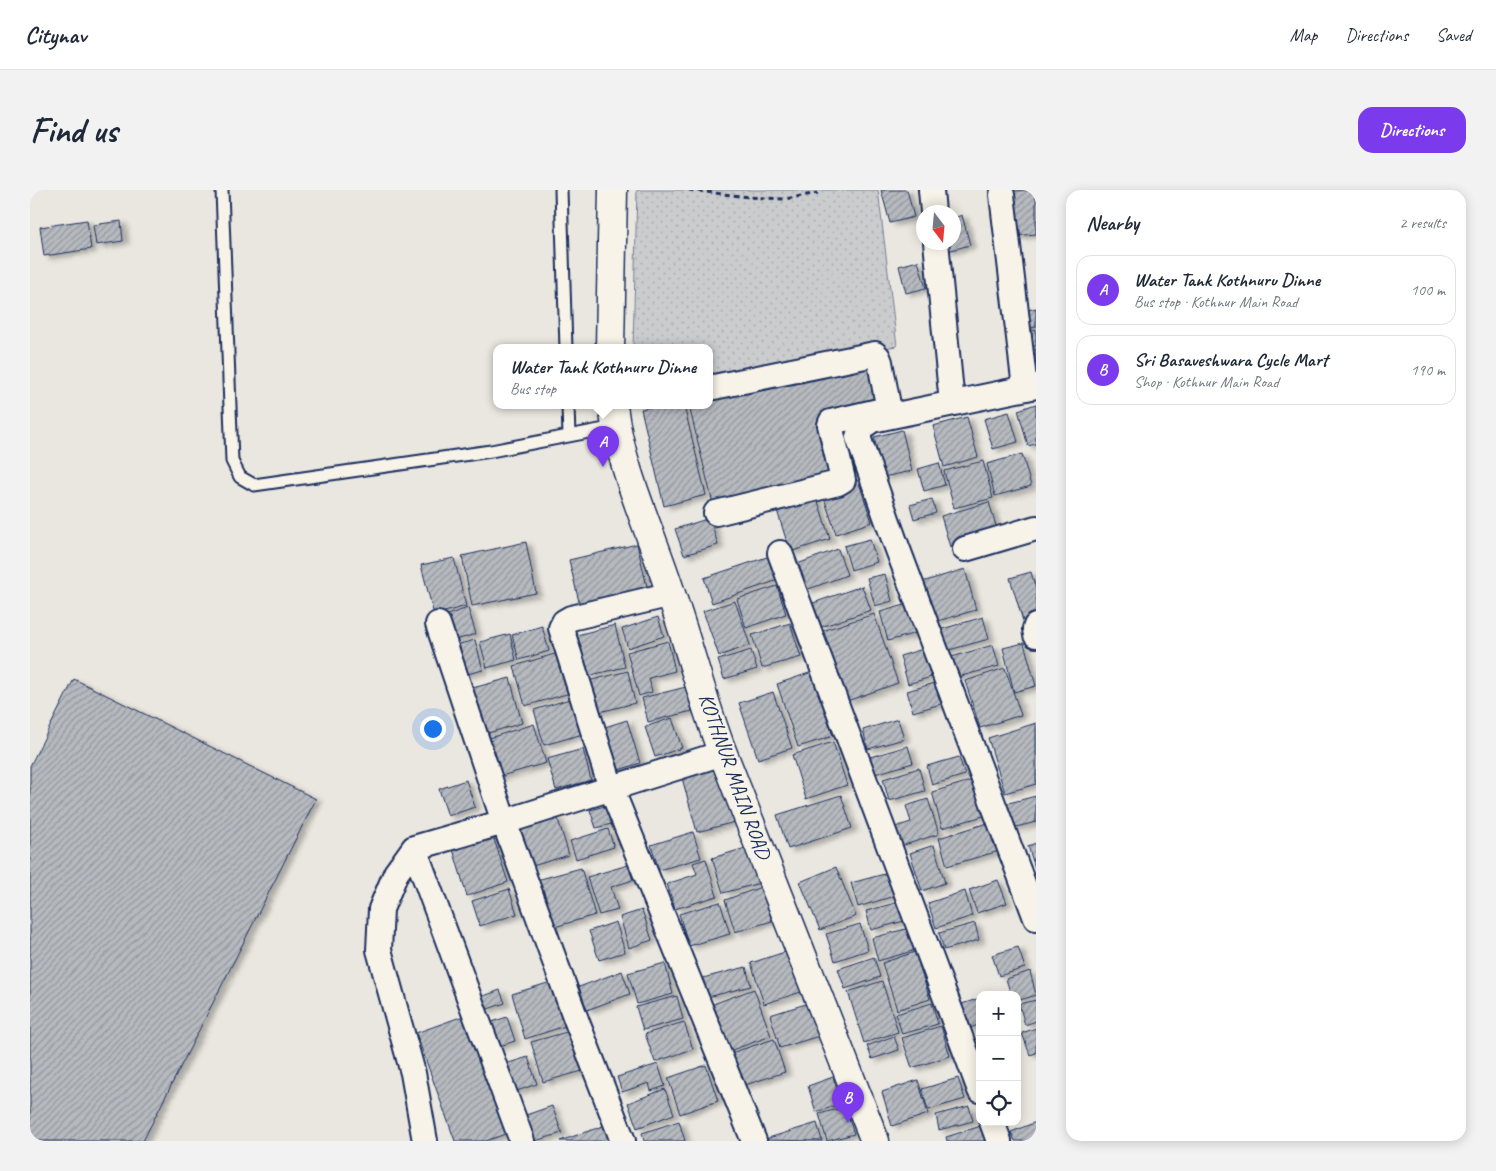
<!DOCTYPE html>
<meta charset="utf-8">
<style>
:root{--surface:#fff;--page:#f2f2f3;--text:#1f2937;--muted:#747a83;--line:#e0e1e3;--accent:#7c3aed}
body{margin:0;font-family:Caveat,sans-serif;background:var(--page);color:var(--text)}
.controls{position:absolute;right:15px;bottom:15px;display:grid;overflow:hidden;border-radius:10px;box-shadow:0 2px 12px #0003}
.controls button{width:45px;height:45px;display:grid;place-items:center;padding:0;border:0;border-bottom:1px solid var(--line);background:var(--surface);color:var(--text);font:25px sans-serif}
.compass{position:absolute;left:886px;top:15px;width:45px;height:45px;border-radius:50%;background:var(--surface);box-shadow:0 2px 12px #0003;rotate:164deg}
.you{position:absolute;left:402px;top:538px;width:18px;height:18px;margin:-12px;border:4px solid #fff;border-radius:50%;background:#1a73e8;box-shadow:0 0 0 8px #1a73e833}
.badge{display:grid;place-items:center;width:32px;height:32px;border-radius:50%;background:var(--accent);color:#fff;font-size:16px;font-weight:700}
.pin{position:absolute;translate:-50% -41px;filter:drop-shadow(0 1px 2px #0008)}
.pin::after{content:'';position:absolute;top:26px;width:18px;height:15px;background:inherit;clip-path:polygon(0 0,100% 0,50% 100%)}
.popup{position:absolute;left:463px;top:154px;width:220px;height:65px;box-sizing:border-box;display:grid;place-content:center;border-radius:10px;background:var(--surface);filter:drop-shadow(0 1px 4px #0005);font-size:16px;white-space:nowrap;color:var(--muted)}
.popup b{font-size:19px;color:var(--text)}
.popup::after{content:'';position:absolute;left:50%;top:100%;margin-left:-10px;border:10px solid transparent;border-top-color:var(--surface)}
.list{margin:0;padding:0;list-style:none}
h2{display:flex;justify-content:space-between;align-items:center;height:65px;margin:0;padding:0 20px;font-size:21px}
h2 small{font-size:16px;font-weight:400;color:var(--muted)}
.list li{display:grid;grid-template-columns:32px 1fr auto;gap:15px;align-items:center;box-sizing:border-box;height:70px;margin:0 10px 10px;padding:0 10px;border:1px solid var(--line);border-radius:15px}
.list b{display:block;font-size:19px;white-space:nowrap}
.list p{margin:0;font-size:16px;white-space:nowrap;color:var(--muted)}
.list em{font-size:16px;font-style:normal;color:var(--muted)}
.icon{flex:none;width:28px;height:28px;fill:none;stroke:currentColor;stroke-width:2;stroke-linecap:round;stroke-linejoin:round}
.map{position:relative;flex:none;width:1006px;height:951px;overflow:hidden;border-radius:15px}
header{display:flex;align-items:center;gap:30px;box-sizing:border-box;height:70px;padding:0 25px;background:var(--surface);border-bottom:1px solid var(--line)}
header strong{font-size:24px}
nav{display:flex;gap:28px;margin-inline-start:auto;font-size:18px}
.intro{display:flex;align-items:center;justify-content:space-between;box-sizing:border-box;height:120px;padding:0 30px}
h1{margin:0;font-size:35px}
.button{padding:12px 22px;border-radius:15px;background:var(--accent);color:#fff;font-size:18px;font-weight:700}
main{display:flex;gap:30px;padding:0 30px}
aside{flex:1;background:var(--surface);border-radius:15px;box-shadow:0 2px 12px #0003}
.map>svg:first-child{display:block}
.grass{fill:url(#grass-dots);stroke:#737e96}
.building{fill:url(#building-hatch);stroke:#1b2f5e;filter:url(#shadow)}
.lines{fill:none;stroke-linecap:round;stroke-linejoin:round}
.service-casing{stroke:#1b2f5e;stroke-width:15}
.minor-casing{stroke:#1b2f5e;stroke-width:28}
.secondary-casing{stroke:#1b2f5e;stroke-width:31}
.path{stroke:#1b2f5e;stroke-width:3;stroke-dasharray:5 4;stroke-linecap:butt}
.service{stroke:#f7f3e8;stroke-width:11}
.minor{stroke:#f7f3e8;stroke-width:24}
.secondary{stroke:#f7f3e8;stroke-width:28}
.labels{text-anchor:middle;stroke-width:4;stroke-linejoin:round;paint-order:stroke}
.street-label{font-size:21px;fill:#1b2f5e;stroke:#f7f3e8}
</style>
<header>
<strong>Citynav</strong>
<nav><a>Map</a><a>Directions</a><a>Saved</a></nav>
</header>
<div class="intro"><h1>Find us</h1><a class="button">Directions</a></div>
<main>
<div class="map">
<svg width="1006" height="951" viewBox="0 0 1006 951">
<defs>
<pattern id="grass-dots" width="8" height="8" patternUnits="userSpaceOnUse" patternTransform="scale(1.25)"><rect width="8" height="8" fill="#cbcccd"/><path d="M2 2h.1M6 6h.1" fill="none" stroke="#aeb0b2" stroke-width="1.8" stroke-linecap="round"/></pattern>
<pattern id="building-hatch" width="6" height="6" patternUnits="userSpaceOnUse" patternTransform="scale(1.25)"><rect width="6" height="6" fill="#b6babf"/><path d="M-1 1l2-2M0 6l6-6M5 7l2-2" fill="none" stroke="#93989e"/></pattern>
<filter id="shadow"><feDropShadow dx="5.5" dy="3" stdDeviation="2.5" flood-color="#0004"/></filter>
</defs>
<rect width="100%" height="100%" fill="#eae7e0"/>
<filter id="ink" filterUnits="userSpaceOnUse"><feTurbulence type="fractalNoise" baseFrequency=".02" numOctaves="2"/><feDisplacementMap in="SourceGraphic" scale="10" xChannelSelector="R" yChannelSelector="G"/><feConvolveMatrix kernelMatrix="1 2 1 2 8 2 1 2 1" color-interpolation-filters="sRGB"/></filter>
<g filter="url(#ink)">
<path class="grass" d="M607 0H848L867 156 679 186V158H603Z"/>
<path class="building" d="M851 0H877L884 27 860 33Z
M1006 0V44L984 46 980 1Z
M932 25 940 55 918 61 915 52H924V28Z
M57 30 61 59 14 66 10 37Z
M91 31 93 51 66 55 63 35Z
M888 71 896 98 876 103 869 76Z
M1006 118V137L994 140 990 122Z
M1006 140V156L997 158 994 142Z
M1006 159V193L998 160Z
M844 167 855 215 788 232 802 289 684 318 659 216H679V207Z
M1006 214V254L998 256 988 220Z
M626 216H654L676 305 634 316 611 219Z
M979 222 988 252 963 259 954 229Z
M937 227 948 267 914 277 903 236Z
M872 240 882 281 853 287 844 247Z
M992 264 1001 296 965 306 957 274Z
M953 271 963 308 924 318 914 281Z
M909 273 915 295 894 301 888 279Z
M828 290 842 332 806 344 792 302Z
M786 305 800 349 760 362 746 317Z
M902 309 906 323 884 329 880 315Z
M959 312 968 343 920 357 911 326Z
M680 328 688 355 654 365 645 339Z
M840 349 847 372 821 380 814 356Z
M496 352 506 403 442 416 432 366Z
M607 354 618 401 550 416 539 370Z
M808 359 817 385 776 400 767 374Z
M740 366 748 390 682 413 674 388Z
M424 368 436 416 404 425 391 375Z
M935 379 946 420 904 432 892 392Z
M1001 382 1006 399V428L993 431 980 388Z
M855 384 862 411 845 416 837 388Z
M747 396 756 424 716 438 707 409Z
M832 396 841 420 791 437 783 413Z
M705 411 720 455 689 466 673 421Z
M878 414 886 443 858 451 850 422Z
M438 418 446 444 419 452 411 427Z
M844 424 868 493 817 511 792 441Z
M628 427 634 446 598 458 592 439Z
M953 427 959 449 908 463 902 442Z
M760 433 771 467 732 478 722 445Z
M585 435 595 477 557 486 547 445Z
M512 436 519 461 489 470 482 445Z
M480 444 486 470 457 478 450 452Z
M445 450 453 480 430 486 422 456Z
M638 451 645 481 619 488 622 502 609 506 597 462Z
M994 453 1006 496 984 502 973 458Z
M963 455 969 476 924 488 918 468Z
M893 459 901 487 878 494 870 466Z
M721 460 727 479 694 489 688 470Z
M528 463 540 503 495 516 484 476Z
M975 478 991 525 950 538 935 491Z
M598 481 605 513 562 524 554 492Z
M782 482 803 546 768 557 747 494Z
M480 488 492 533 448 546 435 500Z
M44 489 286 609 113 951H0V576Z
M905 493 911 514 883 522 877 501Z
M656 497 662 521 618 532 612 508Z
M743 502 762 558 728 569 709 513Z
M543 508 553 544 514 555 504 520Z
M642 528 652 558 625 567 615 537Z
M868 529 874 549 838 559 833 540Z
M597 530 610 573 589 580 575 537Z
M1006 533V594L975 603 958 548Z
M504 534 516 573 464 588 453 550Z
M803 552 817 595 776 609 762 565Z
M878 556 883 573 845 584 840 567Z
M553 559 561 590 526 600 517 569Z
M929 567 935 585 902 595 897 576Z
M690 577 705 632 667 642 652 588Z
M889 578 895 601 859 611 853 589Z
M947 589 957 625 912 638 902 602Z
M436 590 445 617 418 626 409 599Z
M811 605 822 638 758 659 747 625Z
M1006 606V632L982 638 975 614Z
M898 609 909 644 871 656 865 637 881 632 876 616Z
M575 616 581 634 566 638 560 620Z
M527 626 539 665 499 677 487 638Z
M961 632 969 661 917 676 909 648Z
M578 639 584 657 546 669 540 651Z
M663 642 671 668 629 680 621 655Z
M462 643 478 692 437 706 422 656Z
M1006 653V681L998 656Z
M904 655 915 693 892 701 880 663Z
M719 657 730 693 693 703 682 668Z
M676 669 687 706 645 719 637 694 667 684 663 673Z
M598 675 603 690 581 697 588 720 569 725 557 687Z
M806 677 826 726 790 740 770 692Z
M551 678 565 725 521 738 507 690Z
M858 683 864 706 828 717 821 693Z
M968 690 977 713 947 723 939 700Z
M731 697 742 731 705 742 695 710Z
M479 699 487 724 450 736 442 711Z
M935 701 942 726 906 738 898 713Z
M690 712 700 744 659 756 649 724Z
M869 712 874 731 841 740 836 721Z
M612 720 622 750 599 758 590 727Z
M586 732 595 762 569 770 559 741Z
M945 733 949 750 914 760 909 743Z
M830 734 838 760 805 771 796 744Z
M883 737 889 759 848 771 842 748Z
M988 757 995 778 969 786 962 765Z
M758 761 771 802 734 814 721 773Z
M885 762 900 809 867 820 852 773Z
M844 767 850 787 815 799 808 779Z
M635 773 643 804 607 814 598 783Z
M716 777 721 796 678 807 673 788Z
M592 781 600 804 557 820 549 797Z
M1000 781 1006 805 987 811V805H981L976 789Z
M852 791 868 842 834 853 818 802Z
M521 792 535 836 495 849 482 804Z
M724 799 741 846 699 861 683 814Z
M470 800 475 813 455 820 451 807Z
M647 806 653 829 613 840 606 817Z
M950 808V834L938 839 929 815Z
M1006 810V831L995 835 989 814Z
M779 813 789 846 750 858 740 825Z
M902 813 908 834 872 844 866 824Z
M436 825 478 943 456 951H425L386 843Z
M477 827 485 851 464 858 456 834Z
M654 832 663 859 625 872 615 844Z
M911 836 920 866 882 878 872 848Z
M1006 838V863L1000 865 992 843Z
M540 841 552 881 513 892 501 852Z
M864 846 869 860 842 869 837 856Z
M744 849 755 882 712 896 701 863Z
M498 867 507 894 478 904 469 876Z
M628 874 635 896 621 901 619 893 592 902 587 887Z
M676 875 688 911 650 924 638 888Z
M803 887 812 914 786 922 778 896Z
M928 888 935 909 898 920 892 899Z
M888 890 898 924 862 936 852 902Z
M635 899 644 924 607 938 598 913Z
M522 916 532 943 505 951 496 925Z
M939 916 943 931 909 940 906 925Z
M815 917 824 944 797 951 789 924Z
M649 931 655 951H614L612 943Z
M1006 932V951H985L981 942Z
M787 933 792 951 732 950Z
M576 935 581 951H530Z
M951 936 956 951H917L916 947Z"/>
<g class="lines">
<defs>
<path id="service" d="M192 0 202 271 210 287 224 295 461 261 585 237
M531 0 536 158
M538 216 539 246"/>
<path id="minor" d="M901 0 903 22
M972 5 995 198
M906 52 922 213
M1006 196 842 230 832 237 828 247 864 349 1006 728
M679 198 845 164 848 167 850 172 858 215V218L853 220 801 232 800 235 813 290 808 293 686 323
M935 359 1006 338
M750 363 950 900
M642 404 541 428 534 432 531 438 581 598 724 951
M408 434 474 632 547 832 593 951
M1006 436 1005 439 1006 445
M384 658 492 951
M962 932 969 951
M395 951 383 883 349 760 351 719 366 683 384 658 474 632 693 563"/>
<path id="secondary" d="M580 158 583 0
M583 216C591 282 622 343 642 407 659 456 672 507 690 556 741 688 794 819 845 951"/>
</defs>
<use href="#service" class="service-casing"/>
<use href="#minor" class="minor-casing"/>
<use href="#secondary" class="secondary-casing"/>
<path class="path" d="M659 0 719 7 755 9 788 3"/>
<use href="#service" class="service"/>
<use href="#minor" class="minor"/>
<use href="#secondary" class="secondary"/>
</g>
</g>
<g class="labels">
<g class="street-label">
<text transform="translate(705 586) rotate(70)" y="7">KOTHNUR MAIN ROAD</text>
</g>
</g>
</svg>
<div class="controls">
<button>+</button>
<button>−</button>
<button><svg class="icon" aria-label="locate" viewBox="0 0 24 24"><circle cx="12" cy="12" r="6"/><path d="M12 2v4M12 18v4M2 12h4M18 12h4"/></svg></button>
</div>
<svg class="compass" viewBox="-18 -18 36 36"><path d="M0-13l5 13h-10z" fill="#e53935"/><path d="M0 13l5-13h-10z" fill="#747a83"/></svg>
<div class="you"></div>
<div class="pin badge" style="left:573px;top:277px">A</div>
<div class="popup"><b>Water Tank Kothnuru Dinne</b>Bus stop</div>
<div class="pin badge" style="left:818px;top:933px">B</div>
</div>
<aside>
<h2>Nearby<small>2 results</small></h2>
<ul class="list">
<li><span class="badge">A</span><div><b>Water Tank Kothnuru Dinne</b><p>Bus stop · Kothnur Main Road</p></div><em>100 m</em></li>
<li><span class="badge">B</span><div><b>Sri Basaveshwara Cycle Mart</b><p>Shop · Kothnur Main Road</p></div><em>190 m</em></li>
</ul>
</aside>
</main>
